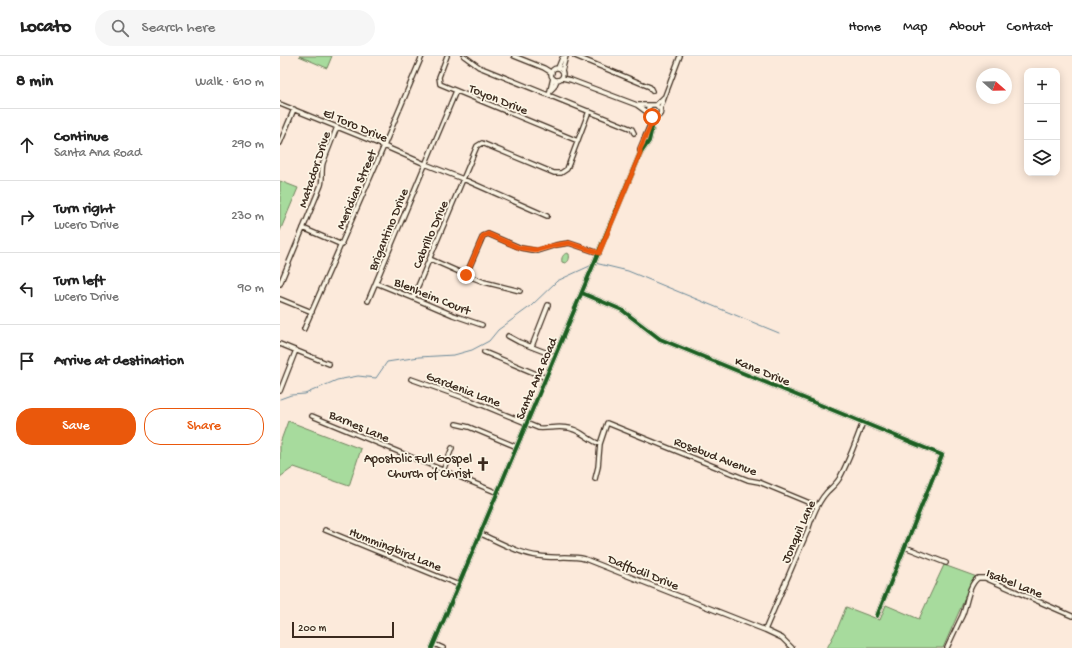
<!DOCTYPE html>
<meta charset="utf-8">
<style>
:root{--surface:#fff;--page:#f6f6f6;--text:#222;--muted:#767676;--line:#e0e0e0;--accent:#ea580c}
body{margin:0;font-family:"Gochi Hand",sans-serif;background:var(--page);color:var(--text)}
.controls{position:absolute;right:12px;top:12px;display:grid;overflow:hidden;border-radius:8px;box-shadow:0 2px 10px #0003}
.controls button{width:36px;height:36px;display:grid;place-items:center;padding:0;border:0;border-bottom:1px solid var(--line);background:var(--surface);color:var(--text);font:20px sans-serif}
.compass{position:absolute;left:696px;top:12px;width:36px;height:36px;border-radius:50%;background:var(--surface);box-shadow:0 2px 10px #0003;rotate:110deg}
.scale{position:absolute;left:12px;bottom:10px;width:102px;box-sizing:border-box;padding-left:4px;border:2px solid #3b2a1e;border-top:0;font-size:11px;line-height:14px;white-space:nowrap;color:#3b2a1e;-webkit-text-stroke:3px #fcf5e5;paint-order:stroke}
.stop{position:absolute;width:12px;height:12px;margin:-9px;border:3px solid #ea580c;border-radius:50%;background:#fff}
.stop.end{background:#ea580c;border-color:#fff;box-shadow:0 1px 4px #0008}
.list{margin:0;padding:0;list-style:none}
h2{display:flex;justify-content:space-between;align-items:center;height:52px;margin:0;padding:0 16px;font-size:17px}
h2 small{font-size:13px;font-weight:400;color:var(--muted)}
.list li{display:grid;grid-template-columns:26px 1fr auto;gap:12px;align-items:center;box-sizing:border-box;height:72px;padding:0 16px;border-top:1px solid var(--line)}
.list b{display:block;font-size:15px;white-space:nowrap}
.list p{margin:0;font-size:13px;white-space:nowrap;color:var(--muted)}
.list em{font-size:13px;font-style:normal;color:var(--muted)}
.actions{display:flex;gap:8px;padding:12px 16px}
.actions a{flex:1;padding:9px 0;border:1px solid var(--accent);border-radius:16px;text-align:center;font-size:14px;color:var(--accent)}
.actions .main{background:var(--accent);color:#fff}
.icon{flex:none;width:22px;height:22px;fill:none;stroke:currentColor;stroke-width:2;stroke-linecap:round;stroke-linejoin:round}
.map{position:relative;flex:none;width:792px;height:592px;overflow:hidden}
header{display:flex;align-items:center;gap:24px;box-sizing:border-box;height:56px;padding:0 20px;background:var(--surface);border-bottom:1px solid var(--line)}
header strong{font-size:19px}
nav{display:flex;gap:22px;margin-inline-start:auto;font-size:14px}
.search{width:280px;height:36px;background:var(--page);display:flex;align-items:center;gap:10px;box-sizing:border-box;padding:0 14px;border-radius:22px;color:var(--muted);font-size:15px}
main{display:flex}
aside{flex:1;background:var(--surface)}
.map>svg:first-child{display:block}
.green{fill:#a7db9d;stroke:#71825e}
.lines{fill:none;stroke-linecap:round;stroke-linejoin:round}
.stream{stroke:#6a8999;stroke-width:1}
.minor-casing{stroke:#3b2a1e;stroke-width:6}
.minor{stroke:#fcf5e5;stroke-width:3.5}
.cycleway-casing{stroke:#fcf5e5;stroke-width:6}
.cycleway{stroke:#1b5e20;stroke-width:4}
.route{stroke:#ea580c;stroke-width:5}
.labels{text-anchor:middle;stroke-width:3.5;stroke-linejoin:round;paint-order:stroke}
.street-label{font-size:13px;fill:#3b2a1e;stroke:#fcf5e5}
.poi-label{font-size:13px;fill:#3b2a1e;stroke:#fcf5e5;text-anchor:end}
</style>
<header>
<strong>Locato</strong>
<div class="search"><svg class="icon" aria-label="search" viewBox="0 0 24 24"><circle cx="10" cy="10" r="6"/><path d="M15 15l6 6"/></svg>Search here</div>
<nav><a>Home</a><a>Map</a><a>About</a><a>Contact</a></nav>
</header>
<main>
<aside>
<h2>8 min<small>Walk · 610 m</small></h2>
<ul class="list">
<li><svg class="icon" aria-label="ahead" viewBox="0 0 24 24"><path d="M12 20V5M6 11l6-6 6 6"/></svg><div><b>Continue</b><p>Santa Ana Road</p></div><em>290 m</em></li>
<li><svg class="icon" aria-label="right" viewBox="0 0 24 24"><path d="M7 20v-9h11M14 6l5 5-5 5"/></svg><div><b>Turn right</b><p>Lucero Drive</p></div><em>230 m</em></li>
<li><svg class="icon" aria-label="left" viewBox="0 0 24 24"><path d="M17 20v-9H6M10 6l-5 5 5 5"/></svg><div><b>Turn left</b><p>Lucero Drive</p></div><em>90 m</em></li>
<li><svg class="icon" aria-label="arrive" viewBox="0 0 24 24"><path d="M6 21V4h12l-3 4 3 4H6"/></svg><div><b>Arrive at destination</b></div></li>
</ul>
<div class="actions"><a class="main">Save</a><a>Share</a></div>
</aside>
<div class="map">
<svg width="792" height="592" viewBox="0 0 792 592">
<rect width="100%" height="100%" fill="#fceadb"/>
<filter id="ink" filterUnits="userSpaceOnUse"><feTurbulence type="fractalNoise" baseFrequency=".025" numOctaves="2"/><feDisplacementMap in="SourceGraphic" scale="8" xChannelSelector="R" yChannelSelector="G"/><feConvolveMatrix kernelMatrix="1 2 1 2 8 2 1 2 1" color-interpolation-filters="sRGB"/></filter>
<g filter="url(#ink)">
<path class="green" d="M19 0H52L47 12Z
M0 125 18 132 0 175Z
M287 197 289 198C290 202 289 206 285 207L282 206C281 202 283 198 287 197Z
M8 365 81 393 69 430 14 411 0 421V387Z
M664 509 697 521 693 524 663 592H547L558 571 566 551 600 564 606 549 639 563Z"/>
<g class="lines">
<path class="stream" d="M315 207 348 215 499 277
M0 343 11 339 25 338 57 324 78 320 96 322 107 306 139 301 174 299 192 294 209 285 218 274 251 250 277 225 312 209"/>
<defs>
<path id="minor" d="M167 0 159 21 160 28 298 85
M184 0 199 11 352 73 354 77
M234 0 264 12 272 17
M295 0 370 31 372 35
M278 12 282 2 285 1
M271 18a6 6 0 1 1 12 0a6 6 0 1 1-12 0Z
M282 15 286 0
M282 22 291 24 357 49 368 57
M271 34 274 31 277 24
M269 39 273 22
M0 48 104 90 145 108 183 123 267 160
M358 49H371
M376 49 380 53C382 58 379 61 374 62L369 59 368 52 371 49H376L384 41
M380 53 400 0
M0 87 14 53
M360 97V93L370 69V60
M23 172 62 189
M150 203 186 219 204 226 240 235
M186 219 203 180 208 178 241 192 257 195 276 189 289 187 319 197
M96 227 133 242 173 259 202 269
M0 228 41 129C43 122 41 115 43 107L57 71
M302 237 342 254 380 283 662 399 597 560
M133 242 197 90 202 87 274 117H281L287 113 309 55
M0 243 32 256
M88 245 176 35
M24 273 104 90 142 0
M228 280 239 286 275 300
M0 288 49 308
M252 290 268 249
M204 296 266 322
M131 323 190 344 258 372C270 373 281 369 292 373 303 376 310 385 320 388
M0 335 16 294
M32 360 218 437
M176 368 189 371 237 391
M163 415 172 392
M315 423 318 411 320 388 327 367 468 424 479 426 537 450
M45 474 179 529
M201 478C219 486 240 498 259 500 274 503 290 499 305 503L485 574 502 582 512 592
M625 491 666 507
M485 574 528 474C532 461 537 447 547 436 551 432 556 428 559 423 569 405 576 385 583 366
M154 588 163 592
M152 592 360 98 369 85 373 67 377 61
M667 592C672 581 677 570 682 560 687 549 688 529 698 522H705L792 560"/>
</defs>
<use href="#minor" class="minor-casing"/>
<use href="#minor" class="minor"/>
<defs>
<path id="cycleway" d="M302 237 342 254 380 283 662 399 597 560
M152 592 360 98 369 85 373 67 377 61"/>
</defs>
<use href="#cycleway" class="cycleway-casing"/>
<use href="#cycleway" class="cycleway"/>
</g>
</g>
<g class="lines" filter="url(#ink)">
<path class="route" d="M186 219 203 180 208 178 240 192 257 194 276 189 289 187 319 197 360 98V93L370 70V60L372 61"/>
</g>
<defs>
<symbol id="church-bare" viewBox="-9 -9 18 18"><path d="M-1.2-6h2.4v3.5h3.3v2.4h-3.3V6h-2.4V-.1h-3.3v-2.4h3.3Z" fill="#3b2a1e" stroke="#fcf5e5" stroke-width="2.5" paint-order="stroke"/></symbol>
</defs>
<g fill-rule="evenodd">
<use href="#church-bare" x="193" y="398" width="20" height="20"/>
</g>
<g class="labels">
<g class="street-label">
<text transform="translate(219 42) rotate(22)" y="5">Toyon Drive</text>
<text transform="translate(76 68) rotate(23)" y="5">El Toro Drive</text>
<text transform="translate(33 113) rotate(-72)" y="5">Matador Drive</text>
<text transform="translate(75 133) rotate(-67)" y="5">Meridian Street</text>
<text transform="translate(107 173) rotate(-68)" y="5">Brigantino Drive</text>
<text transform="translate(149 178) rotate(-67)" y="5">Cabrillo Drive</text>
<text transform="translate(153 239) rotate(22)" y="5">Blenheim Court</text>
<text transform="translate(483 314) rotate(22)" y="5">Kane Drive</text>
<text transform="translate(255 322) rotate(-67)" y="5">Santa Ana Road</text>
<text transform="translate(184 332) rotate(21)" y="5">Gardenia Lane</text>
<text transform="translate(80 369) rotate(23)" y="5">Barnes Lane</text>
<text transform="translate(436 399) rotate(21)" y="5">Rosebud Avenue</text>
<text transform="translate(517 475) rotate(-66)" y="5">Jonquil Lane</text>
<text transform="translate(116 492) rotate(22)" y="5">Hummingbird Lane</text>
<text transform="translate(364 515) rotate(22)" y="5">Daffodil Drive</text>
<text transform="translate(735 526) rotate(22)" y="5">Isabel Lane</text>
</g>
<g class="poi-label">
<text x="192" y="406">Apostolic Full Gospel<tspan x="192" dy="15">Church of Christ</tspan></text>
</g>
</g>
</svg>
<div class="controls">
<button>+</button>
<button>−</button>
<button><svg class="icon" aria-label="layers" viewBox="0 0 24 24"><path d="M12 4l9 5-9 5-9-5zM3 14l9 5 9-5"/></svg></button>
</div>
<svg class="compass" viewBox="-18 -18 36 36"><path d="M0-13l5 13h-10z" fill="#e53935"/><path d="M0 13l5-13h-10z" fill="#767676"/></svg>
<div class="scale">200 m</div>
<div class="stop" style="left:372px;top:61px"></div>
<div class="stop end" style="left:186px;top:219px"></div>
</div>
</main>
